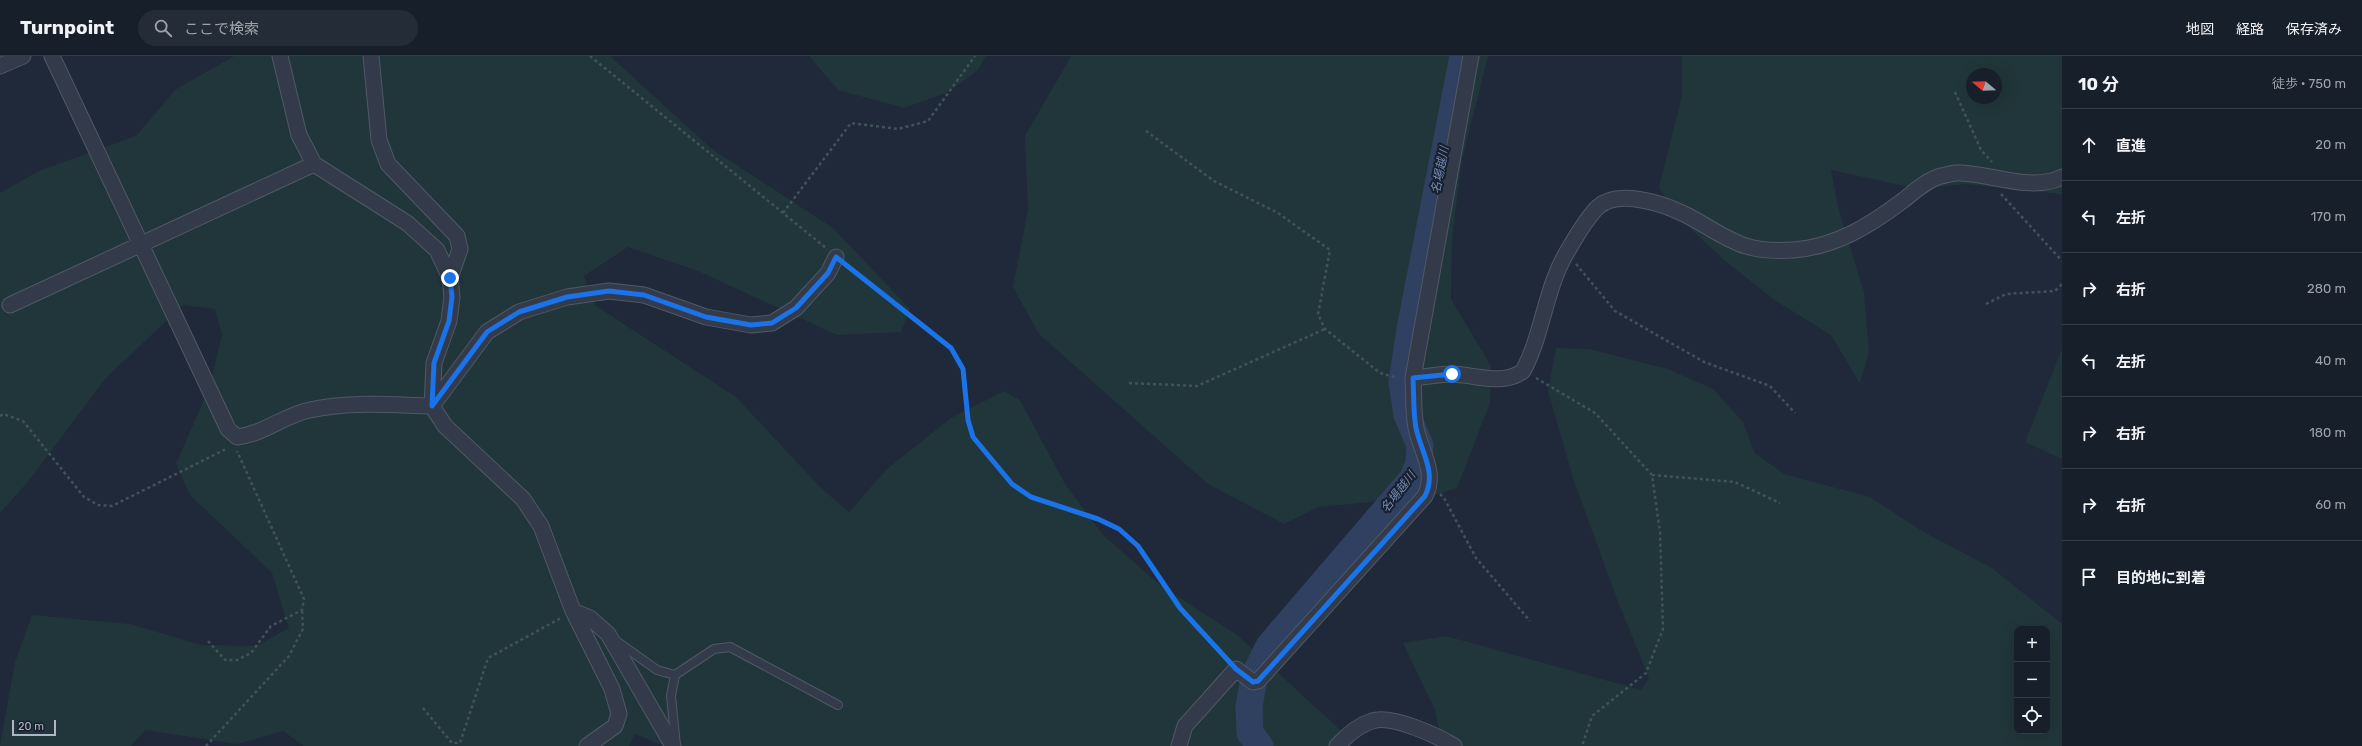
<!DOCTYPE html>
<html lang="ja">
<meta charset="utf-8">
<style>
:root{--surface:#171f2b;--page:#242c37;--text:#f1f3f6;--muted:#9ea2a9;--line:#363d47}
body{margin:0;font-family:Rubik,"Noto Sans JP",sans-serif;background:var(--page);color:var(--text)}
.controls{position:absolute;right:12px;bottom:12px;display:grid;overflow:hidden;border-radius:8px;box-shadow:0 4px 16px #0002}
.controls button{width:36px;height:36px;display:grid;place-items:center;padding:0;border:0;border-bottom:1px solid var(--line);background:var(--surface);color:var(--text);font:20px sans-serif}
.compass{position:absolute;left:1966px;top:12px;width:36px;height:36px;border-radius:50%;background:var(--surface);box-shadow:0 4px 16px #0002;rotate:289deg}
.scale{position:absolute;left:12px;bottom:10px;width:44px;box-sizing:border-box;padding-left:4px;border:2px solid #adb5c6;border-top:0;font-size:11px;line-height:14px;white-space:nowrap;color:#adb5c6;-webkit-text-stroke:3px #18202e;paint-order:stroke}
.stop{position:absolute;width:12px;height:12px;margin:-9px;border:3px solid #1a73e8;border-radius:50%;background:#fff}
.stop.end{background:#1a73e8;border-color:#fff;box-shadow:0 1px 4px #0008}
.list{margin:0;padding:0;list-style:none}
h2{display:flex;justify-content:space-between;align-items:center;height:52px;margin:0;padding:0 16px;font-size:17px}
h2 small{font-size:13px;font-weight:400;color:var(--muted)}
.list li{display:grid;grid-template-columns:26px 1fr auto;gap:12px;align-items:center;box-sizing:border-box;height:72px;padding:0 16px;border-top:1px solid var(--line)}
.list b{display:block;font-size:15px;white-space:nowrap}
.list em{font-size:13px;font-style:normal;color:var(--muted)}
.icon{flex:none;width:22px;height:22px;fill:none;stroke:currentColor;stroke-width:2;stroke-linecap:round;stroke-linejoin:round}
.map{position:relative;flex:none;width:2062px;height:690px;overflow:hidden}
header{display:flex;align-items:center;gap:24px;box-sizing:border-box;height:56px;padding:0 20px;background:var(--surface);border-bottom:1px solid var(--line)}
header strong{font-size:19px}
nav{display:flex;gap:22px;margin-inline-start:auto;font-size:14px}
.search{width:280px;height:36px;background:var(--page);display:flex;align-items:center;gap:10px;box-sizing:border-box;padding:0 14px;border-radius:22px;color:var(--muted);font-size:15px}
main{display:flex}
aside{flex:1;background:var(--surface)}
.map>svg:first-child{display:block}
.green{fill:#21363a;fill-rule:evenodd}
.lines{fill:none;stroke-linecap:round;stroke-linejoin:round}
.river{stroke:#2f4060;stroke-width:27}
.service-casing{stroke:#505867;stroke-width:10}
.minor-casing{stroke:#505867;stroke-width:17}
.path{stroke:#3f5358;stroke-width:2.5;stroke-dasharray:3 3;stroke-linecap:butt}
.service{stroke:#333b4a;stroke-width:8}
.minor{stroke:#333b4a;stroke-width:15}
.route{stroke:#1a73e8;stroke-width:5}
.labels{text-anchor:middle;stroke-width:4;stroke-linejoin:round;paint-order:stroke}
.water-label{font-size:12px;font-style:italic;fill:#7389b1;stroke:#18202e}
</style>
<header>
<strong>Turnpoint</strong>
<div class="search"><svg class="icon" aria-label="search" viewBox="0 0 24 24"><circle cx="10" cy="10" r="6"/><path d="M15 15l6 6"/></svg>ここで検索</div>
<nav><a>地図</a><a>経路</a><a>保存済み</a></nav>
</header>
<main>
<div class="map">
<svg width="2062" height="690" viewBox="0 0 2062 690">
<rect width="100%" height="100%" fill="#1f2939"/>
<path class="green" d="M234 0H610L712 93 833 172 910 253 901 276 837 279 698 215 628 191 584 220 596 250 736 341 820 431 849 456 887 413 951 362 1004 335 1020 344 1065 428 1103 479 1160 529 1237 579 1349 682 1351 690H664L635 678 629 690H304L283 675 237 688 145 674 131 690H0L15 606 32 559 130 568 201 589 257 590 289 572 272 517 190 439 176 408 210 330 222 278 215 253 183 249 105 323 27 427 0 457V137L39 115 136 80 175 34Z
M809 0H986L978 14 948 36 904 52 838 34Z
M1071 0H1488L1462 104 1452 182 1451 243 1491 310 1490 347 1457 432 1431 440 1319 451 1284 468 1208 428 1039 278 1013 231 1028 154 1025 80Z
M1682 0H2062V138L1965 128 1918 133 1831 114 1838 151 1864 236 1869 296 1860 328 1831 279 1776 245 1724 204 1678 161 1659 131 1682 40ZM1972 18H1996V42H1972Z
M1556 292 1589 293 1668 313 1713 333 1743 366 1755 397 1784 418 1870 441 1922 475 1992 512 2062 568V690H1442L1435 654 1403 587 1446 580 1641 634 1649 622 1617 543 1573 422 1548 335ZM2017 573H2047V675H2017Z
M2062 293V403L2025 386Z"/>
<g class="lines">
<path class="river" d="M1260 690 1250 677 1249 650 1255 618 1269 590 1412 423 1419 408 1420 389 1407 359 1402 326 1410 273 1463 0"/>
<defs>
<path id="service" d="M615 584 657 614 675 619 714 593 730 591 838 649
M675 619 671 640 676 690"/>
<path id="minor" d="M52 0 228 373 237 381C264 378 284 359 310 354 350 345 391 349 432 350
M280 0 299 79 314 108 407 167 437 194 450 222 452 241 449 265 434 307 432 350 445 370 523 443 541 470 573 555 612 633 619 658 615 670 587 690
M371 0 379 84 388 108 457 180 460 193 450 222
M0 10 23 0
M10 249 314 108
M1413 322C1426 321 1440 318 1453 318 1476 319 1504 330 1523 315 1543 278 1545 233 1567 196 1574 184 1587 161 1598 151 1617 133 1661 147 1682 157 1704 167 1723 183 1746 190 1761 195 1778 195 1793 194 1835 191 1869 170 1901 146 1913 137 1926 124 1941 120 1947 119 1955 116 1961 117 1993 118 2032 136 2062 121
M432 350 487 276 519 256 567 241 609 235 644 239 706 261 751 269 772 267 796 252 828 217 836 201
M573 555 590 562 608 578 673 690
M1179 690 1185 670 1236 613 1253 626 1258 625 1425 440C1437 416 1421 396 1416 372 1413 356 1414 338 1413 322L1471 0
M1337 690C1346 680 1359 669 1372 665 1391 658 1438 680 1454 690"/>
</defs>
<use href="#service" class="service-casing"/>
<use href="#minor" class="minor-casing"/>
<path class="path" d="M590 0 826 192
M1955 36 1981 94 1992 106
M1146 75 1214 125 1278 157 1330 194 1318 258 1325 273 1380 317 1398 322
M2001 138 2062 205
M783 157 851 67 898 73 928 65 975 0
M1576 208 1615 255 1704 306 1770 330 1795 357
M847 209 951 292 963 313 968 364 973 381 1012 428 1031 441 1098 463 1119 473 1138 490 1180 552 1226 603
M1986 248 2006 238 2055 235 2062 228
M1536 322 1595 357 1652 419 1660 476 1663 573 1646 617 1592 660 1582 690
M1129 327 1197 330 1325 273
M0 360 3 358 23 365 84 441 98 449 112 450 228 392
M1652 419 1735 426 1780 447
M1440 438 1444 442 1476 502 1530 565
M208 585 225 604H237L251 597 271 570 302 554 304 543 237 395
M423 652 452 687H460L488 602 561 562
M206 690 289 600 303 573 302 554"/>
<use href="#service" class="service"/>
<use href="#minor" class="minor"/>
</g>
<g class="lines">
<path class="route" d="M450 222 452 241 449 265 434 307 432 350 487 276 519 256 567 241 609 235 644 239 706 261 751 269 772 267 796 252 828 217 836 201 951 292 963 313 968 364 973 381 1012 428 1031 441 1098 463 1119 473 1138 490 1180 552 1236 613 1253 626 1258 625 1425 440C1437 416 1421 396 1416 372 1413 356 1414 338 1413 322L1452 318"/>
</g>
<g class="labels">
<g class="water-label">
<text transform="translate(1440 114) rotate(-79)" y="4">名場越川</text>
<text transform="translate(1398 436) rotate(-52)" y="4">名場越川</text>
</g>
</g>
</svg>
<div class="controls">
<button>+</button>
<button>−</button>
<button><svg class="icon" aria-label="locate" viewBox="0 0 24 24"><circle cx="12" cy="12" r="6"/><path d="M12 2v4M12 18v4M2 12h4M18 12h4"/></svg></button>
</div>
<svg class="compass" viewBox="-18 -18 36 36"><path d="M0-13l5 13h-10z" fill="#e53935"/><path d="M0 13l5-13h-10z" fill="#9ea2a9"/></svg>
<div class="scale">20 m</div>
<div class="stop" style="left:1452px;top:318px"></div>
<div class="stop end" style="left:450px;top:222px"></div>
</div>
<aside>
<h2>10 分<small>徒歩 · 750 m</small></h2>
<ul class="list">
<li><svg class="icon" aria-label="ahead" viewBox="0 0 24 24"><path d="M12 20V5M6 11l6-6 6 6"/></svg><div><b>直進</b></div><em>20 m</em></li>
<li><svg class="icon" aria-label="left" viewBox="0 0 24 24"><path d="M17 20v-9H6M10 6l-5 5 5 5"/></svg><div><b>左折</b></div><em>170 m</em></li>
<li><svg class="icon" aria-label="right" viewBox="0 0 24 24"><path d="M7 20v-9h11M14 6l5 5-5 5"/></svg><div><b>右折</b></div><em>280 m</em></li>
<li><svg class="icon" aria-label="left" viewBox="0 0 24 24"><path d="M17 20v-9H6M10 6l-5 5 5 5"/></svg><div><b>左折</b></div><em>40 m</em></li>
<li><svg class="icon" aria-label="right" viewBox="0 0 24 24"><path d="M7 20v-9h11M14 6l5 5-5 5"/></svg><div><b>右折</b></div><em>180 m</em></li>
<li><svg class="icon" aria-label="right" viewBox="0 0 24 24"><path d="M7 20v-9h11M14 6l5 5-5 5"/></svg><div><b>右折</b></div><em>60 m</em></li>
<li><svg class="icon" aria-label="arrive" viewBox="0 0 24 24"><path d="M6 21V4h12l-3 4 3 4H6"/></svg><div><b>目的地に到着</b></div></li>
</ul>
</aside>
</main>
